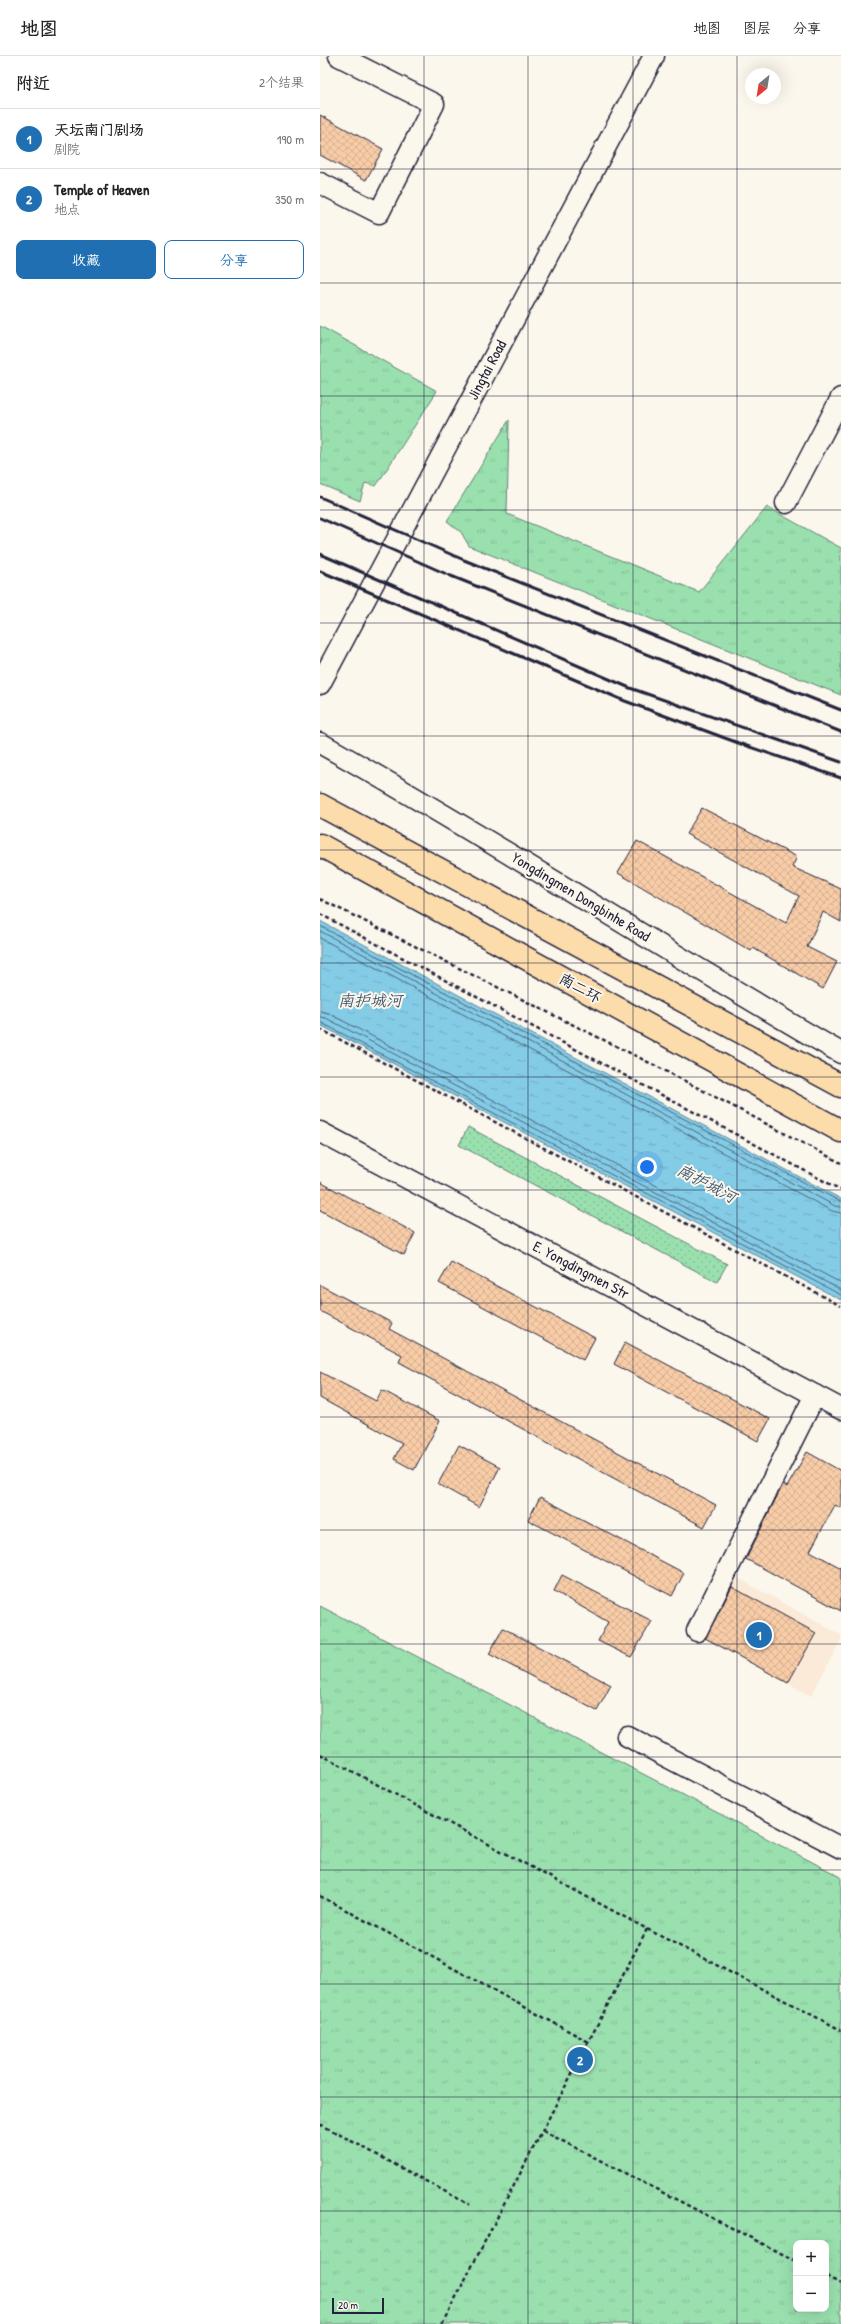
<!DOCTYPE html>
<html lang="zh">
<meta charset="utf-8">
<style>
:root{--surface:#fff;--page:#f6f6f6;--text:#222;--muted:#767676;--line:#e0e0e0;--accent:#1f6fb2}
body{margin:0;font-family:"Patrick Hand","LXGW WenKai TC",sans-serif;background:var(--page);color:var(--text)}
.controls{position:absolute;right:12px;bottom:12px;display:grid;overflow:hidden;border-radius:8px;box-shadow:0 4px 16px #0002}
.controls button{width:36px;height:36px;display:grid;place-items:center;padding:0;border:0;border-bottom:1px solid var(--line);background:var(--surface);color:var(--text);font:20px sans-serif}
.compass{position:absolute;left:425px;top:12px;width:36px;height:36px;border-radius:50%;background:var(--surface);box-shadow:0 4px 16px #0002;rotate:210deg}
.scale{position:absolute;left:12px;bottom:10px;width:52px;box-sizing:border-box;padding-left:4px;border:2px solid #22223b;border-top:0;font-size:11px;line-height:14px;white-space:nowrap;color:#22223b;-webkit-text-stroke:3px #fbf7ec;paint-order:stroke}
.you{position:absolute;left:327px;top:1111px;width:14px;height:14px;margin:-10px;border:3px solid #fff;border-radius:50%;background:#1a73e8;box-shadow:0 0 0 6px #1a73e833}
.badge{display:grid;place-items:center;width:26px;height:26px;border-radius:50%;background:var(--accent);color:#fff;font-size:13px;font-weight:700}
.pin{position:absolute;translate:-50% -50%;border:2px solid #fff;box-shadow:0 1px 4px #0006}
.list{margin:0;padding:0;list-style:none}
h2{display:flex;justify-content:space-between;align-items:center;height:52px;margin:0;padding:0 16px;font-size:17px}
h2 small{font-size:13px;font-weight:400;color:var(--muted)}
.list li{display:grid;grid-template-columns:26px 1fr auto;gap:12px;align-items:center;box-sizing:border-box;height:60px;padding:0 16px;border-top:1px solid var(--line)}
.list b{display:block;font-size:15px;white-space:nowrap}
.list p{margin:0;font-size:13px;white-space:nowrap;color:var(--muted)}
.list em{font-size:13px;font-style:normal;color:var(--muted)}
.actions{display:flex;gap:8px;padding:12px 16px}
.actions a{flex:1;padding:9px 0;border:1px solid var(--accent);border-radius:8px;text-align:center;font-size:14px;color:var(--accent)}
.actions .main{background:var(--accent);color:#fff}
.map{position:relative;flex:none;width:521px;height:2268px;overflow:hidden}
header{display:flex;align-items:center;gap:24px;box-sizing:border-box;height:56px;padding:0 20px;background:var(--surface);border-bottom:1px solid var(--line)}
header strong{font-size:19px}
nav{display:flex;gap:22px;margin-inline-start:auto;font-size:14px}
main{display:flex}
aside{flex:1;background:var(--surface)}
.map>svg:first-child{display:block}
.built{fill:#faead7}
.grass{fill:url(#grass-dots);stroke:#5e8174}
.park{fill:url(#park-tufts);stroke:#5e8174;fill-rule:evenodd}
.water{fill:url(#water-ripples);stroke:#5d87a1}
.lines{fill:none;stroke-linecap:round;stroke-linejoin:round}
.shore{stroke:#49667f;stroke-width:1}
.building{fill:url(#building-cross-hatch);stroke:#22223b}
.minor-casing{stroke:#22223b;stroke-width:23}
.highway-casing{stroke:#22223b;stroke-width:25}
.path{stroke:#22223b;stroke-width:2.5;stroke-dasharray:4 3;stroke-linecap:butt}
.minor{stroke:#fbf7ec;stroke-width:20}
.highway{stroke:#fddcac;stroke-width:22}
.rail{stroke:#22223b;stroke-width:3}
.grid{fill:none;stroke:#22223b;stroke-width:1;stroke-opacity:0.55}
.labels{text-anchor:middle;stroke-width:4;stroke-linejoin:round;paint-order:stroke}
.street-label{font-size:15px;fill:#22223b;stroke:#fbf7ec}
.water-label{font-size:16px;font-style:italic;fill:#3f556e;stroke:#fbf7ec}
</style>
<header>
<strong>地图</strong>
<nav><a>地图</a><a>图层</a><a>分享</a></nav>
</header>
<main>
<aside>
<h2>附近<small>2个结果</small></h2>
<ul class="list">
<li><span class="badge">1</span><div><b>天坛南门剧场</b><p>剧院</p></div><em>190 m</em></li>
<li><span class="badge">2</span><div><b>Temple of Heaven</b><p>地点</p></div><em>350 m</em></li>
</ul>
<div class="actions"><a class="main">收藏</a><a>分享</a></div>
</aside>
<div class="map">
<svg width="521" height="2268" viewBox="0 0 521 2268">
<defs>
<pattern id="grass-dots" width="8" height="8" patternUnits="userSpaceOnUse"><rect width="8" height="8" fill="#9ae0ae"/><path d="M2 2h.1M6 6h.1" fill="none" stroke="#84c097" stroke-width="1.8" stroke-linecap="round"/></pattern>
<pattern id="park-tufts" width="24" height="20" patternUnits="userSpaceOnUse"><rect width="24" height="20" fill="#9ae0ae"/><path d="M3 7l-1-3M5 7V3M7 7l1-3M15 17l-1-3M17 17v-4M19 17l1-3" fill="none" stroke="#84c097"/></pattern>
<pattern id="water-ripples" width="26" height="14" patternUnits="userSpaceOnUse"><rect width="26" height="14" fill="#84cbe5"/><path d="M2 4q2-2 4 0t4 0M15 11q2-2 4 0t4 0" fill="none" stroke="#72aec5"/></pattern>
<pattern id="building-cross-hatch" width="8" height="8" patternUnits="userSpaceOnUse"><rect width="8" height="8" fill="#f8cca7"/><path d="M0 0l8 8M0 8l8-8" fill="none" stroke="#d4af91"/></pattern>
</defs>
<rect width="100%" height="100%" fill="#fbf7ec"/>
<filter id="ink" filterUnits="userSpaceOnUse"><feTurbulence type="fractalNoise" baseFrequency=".025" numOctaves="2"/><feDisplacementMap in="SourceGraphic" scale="8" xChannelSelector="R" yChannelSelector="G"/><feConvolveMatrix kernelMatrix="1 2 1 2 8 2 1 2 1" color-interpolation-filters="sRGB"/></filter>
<g filter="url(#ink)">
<path class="built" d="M416 1521 521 1579V1584L491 1640 383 1581Z"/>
<path class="grass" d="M148 1071 407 1208 397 1226 139 1089Z"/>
<path class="park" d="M0 270 117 335 56 430 45 427 40 445 0 428Z
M189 364 187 458 379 536 447 451 521 492V639L149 490 141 476 127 465Z
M0 1550 521 1821V2268H0ZM476 2187H506V2253H476Z"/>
<path class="water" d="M0 865 521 1143V1244L0 969Z"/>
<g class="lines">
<path class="shore" d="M0 870 521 1146
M0 875 515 1150 521 1151
M0 882 512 1155 521 1157
M0 955 8 957 521 1227
M0 961 6 962 521 1234
M0 966 521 1239"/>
</g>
<path class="building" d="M0 59 63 93 46 124 0 99Z
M382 752 477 801 472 811 521 833V866L503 856 487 891 517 906 503 933 433 892 431 895 298 817 317 785 466 867 479 840 366 778Z
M0 1126 95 1177 84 1199 0 1154Z
M131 1206 275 1282 263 1304 119 1227Z
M0 1229 72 1267 69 1273 396 1449 384 1471 79 1306 82 1299 0 1255Z
M305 1286 450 1363 438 1385 294 1308Z
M0 1316 56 1345 62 1334 120 1365 94 1414 74 1403 82 1387 0 1342Z
M139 1389 180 1411 159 1451 118 1428Z
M487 1396 521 1415V1452L515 1449 490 1495 521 1512V1555L426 1503 463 1428 467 1431Z
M220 1441 364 1517 352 1540 208 1464Z
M242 1519 332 1565 311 1601 278 1585 288 1566 234 1535Z
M412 1531 496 1577 468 1627 385 1582Z
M183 1572 291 1629 277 1655 169 1598Z"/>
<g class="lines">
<defs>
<path id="minor" d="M0 127 59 157 114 48 19 0
M466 447 521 342
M0 628 334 0
M0 687C176 786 346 896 521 997
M0 1076 521 1353
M377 1575 495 1339
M307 1680 521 1792"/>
<path id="highway" d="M0 749 521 1030
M0 789 521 1075"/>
</defs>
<use href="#minor" class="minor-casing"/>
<use href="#highway" class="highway-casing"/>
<path class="path" d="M0 843 340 1012 521 1107
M0 858 521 1134
M0 973 521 1250
M0 1698 327 1873 521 1974
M0 1840 269 1986
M0 2068 150 2149
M223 2075 476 2205
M506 2220 521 2228
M122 2268 327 1873"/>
<use href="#minor" class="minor"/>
<use href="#highway" class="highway"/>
<path class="rail" d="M0 441 144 504 521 654
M0 462 131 520 521 676
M0 498 310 632 521 706
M0 515 305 645 421 688 521 722"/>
</g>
</g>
<path class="grid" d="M104 0V2268M208 0V2268M313 0V2268M417 0V2268M0 113H521M0 227H521M0 340H521M0 454H521M0 567H521M0 680H521M0 794H521M0 907H521M0 1021H521M0 1134H521M0 1247H521M0 1361H521M0 1474H521M0 1588H521M0 1701H521M0 1814H521M0 1928H521M0 2041H521M0 2155H521"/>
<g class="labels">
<g class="street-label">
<text transform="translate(167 314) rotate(-62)" y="5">Jingtai Road</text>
<text transform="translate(261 841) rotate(31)" y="5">Yongdingmen Dongbinhe Road</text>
<text transform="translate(260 932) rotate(29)" y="5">南二环</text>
<text transform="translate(261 1214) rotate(28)" y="5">E. Yongdingmen Str</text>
</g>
<g class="water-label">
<text x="50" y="950">南护城河</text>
<text transform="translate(387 1127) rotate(28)" y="6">南护城河</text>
</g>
</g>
</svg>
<div class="controls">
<button>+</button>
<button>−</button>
</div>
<svg class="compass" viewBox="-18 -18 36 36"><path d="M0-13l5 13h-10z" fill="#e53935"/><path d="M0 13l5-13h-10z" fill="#767676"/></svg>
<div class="scale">20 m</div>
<div class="you"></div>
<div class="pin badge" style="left:439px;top:1579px">1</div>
<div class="pin badge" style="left:260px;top:2004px">2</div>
</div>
</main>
